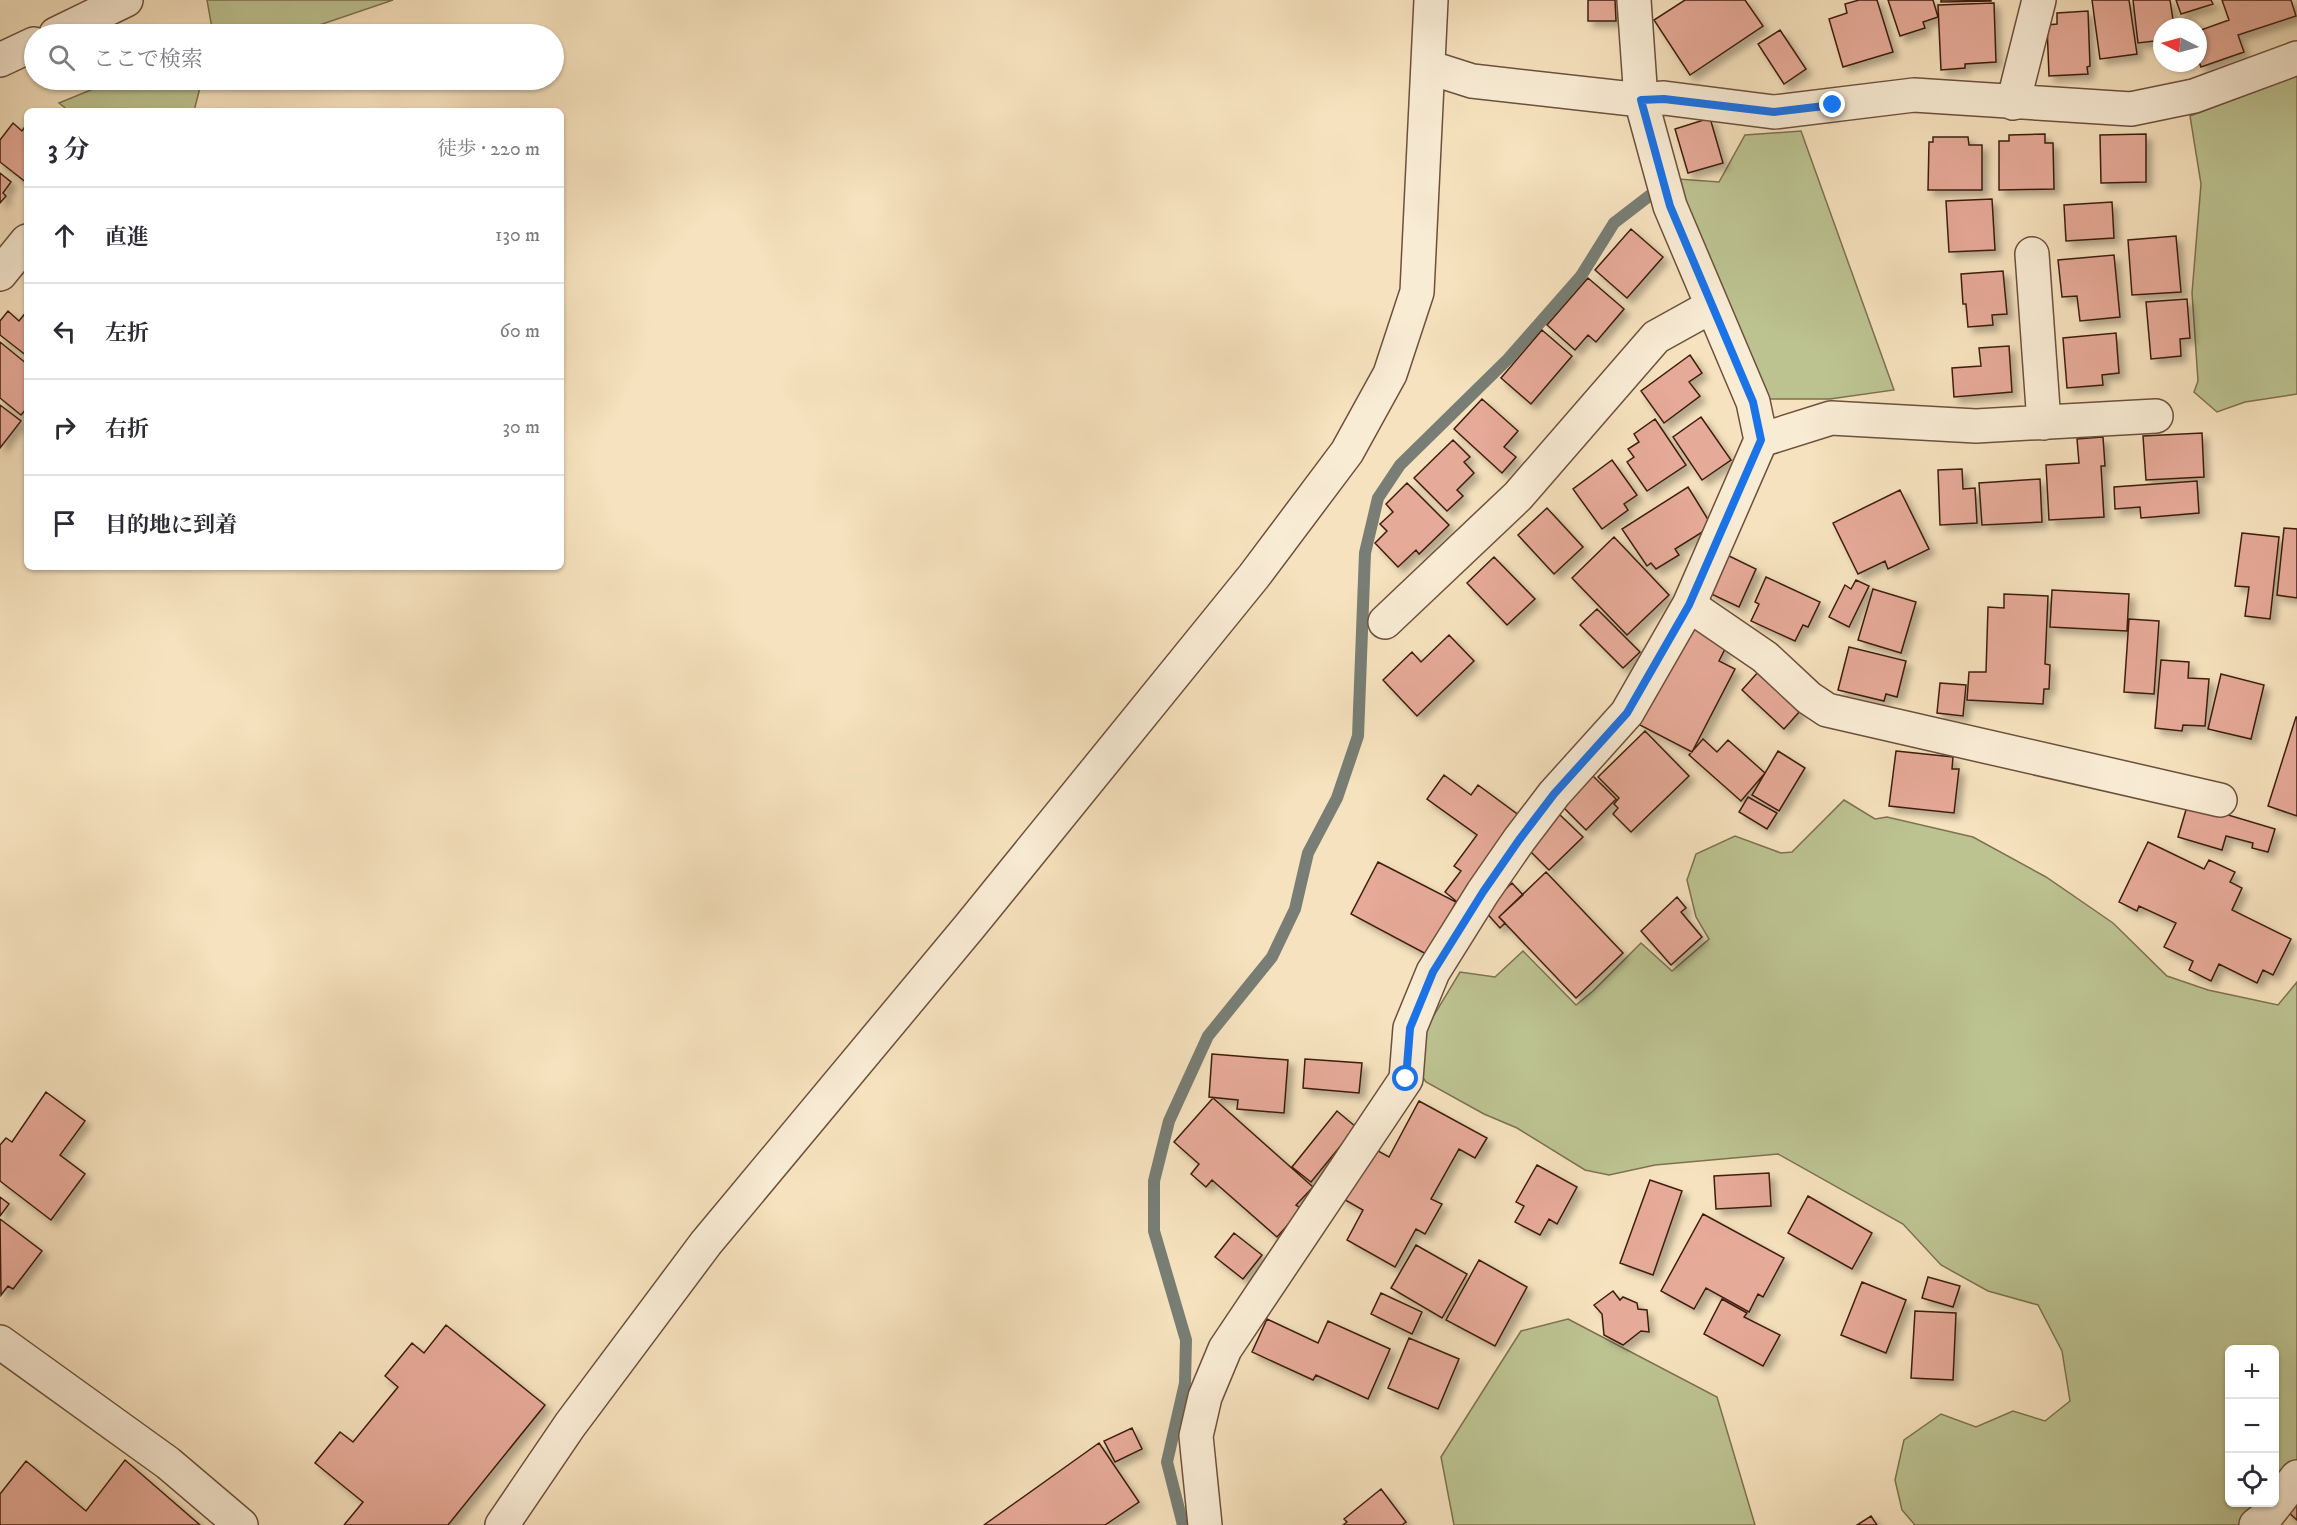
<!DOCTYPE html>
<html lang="ja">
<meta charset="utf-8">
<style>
:root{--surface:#fff;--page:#f2f2f3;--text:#2b2b33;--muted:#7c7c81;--line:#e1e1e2}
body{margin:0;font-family:"IM FELL DW Pica","Noto Serif JP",serif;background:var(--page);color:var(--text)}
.controls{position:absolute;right:18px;bottom:18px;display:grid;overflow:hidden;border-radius:9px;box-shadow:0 2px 4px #0004}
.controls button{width:54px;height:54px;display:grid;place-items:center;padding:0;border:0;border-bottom:2px solid var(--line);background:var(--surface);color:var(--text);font:30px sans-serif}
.compass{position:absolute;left:2153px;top:18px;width:54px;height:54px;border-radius:50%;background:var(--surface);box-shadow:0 2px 4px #0004;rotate:276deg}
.stop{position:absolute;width:18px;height:18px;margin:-14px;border:4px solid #1a73e8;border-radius:50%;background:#fff}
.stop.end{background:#1a73e8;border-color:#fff;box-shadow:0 2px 6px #0008}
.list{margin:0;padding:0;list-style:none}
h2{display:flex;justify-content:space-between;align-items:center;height:78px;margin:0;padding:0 24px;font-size:26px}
h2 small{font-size:20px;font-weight:400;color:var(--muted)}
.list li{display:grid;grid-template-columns:39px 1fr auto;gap:18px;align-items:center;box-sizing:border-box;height:96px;padding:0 24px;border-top:2px solid var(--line)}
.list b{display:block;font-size:22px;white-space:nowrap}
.list em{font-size:20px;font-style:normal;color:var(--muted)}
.icon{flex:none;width:33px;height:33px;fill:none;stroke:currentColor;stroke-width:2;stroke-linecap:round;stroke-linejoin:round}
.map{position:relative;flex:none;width:2297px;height:1525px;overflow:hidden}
.search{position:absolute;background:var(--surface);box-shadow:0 2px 4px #0004;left:24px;top:24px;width:540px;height:66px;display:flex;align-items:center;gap:15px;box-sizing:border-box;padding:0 21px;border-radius:33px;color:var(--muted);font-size:22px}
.panel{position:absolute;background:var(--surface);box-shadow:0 2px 4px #0004;left:24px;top:108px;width:540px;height:462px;border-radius:9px}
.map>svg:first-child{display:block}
.green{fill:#bcc391;stroke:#7e7151;stroke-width:1.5}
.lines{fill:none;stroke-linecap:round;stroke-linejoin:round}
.stream{stroke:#787e75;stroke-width:12}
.building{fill:#e6aa98;stroke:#3f1f11;stroke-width:1.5;filter:url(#shadow)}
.minor-casing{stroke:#6d503c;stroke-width:36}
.minor{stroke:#f9ecd5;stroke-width:33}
.route{stroke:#1a73e8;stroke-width:8}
</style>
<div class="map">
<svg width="2297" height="1525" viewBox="0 0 2297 1525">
<defs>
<filter id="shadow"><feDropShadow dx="5.5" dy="5.5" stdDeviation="3" flood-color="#0004"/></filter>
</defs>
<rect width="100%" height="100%" fill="#f6e2be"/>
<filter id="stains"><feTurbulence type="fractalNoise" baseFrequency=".00333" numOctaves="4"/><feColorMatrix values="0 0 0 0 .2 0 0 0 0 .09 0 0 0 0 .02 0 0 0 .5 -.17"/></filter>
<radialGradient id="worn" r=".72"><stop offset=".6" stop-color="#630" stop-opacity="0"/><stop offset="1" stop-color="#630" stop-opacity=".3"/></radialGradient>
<path class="green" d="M207 0H393L293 34H213Z
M2297 76V394L2245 402 2217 412 2194 392 2198 381 2192 293 2201 184 2190 116Z
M115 80H202L194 111H69L59 103Z
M1801 131 1894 390 1830 399H1769L1685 208 1679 179 1719 182 1745 135Z
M1844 800 1875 819 1887 817 1973 837 2046 877 2113 923 2167 976 2208 990 2278 1005 2297 982V1463L2275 1491 2274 1350H2230V1502L2264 1503 2241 1525H1915L1902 1510 1895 1480 1904 1440 1941 1414 1976 1427 2013 1411 2045 1421 2070 1401 2062 1351 2038 1305 1988 1291 1941 1265 1903 1224 1778 1154 1655 1165 1609 1175 1585 1170 1517 1128 1484 1114 1426 1082 1415 1066 1416 1045 1460 972 1495 977 1523 951 1576 1005 1593 991 1641 943 1672 971 1709 939 1696 917 1687 880 1696 854 1735 836 1781 853 1792 852Z
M1568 1319 1717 1397 1755 1525H1454L1441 1457 1521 1331Z"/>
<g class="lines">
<path class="stream" d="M1183 1525 1167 1462 1185 1383 1186 1340 1154 1231V1181L1169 1121 1208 1036 1272 957 1295 909 1308 853 1337 798 1358 736 1365 553 1378 498 1400 465 1508 359 1581 276 1614 223 1653 193"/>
</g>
<path class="building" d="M1588 0H1615L1616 21H1588Z
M1685 0H1745L1763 26 1690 75 1654 20Z
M1859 0H1877L1893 52 1843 67 1829 19 1847 13 1845 4Z
M1888 0H1933L1938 17 1923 22 1925 28 1900 36Z
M1941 0H1991V1L1941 2Z
M2092 0H2129L2137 54 2100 59Z
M2133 0H2170L2174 27H2162V44L2154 45V41L2138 43Z
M2176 0H2211L2213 4 2181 14Z
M2222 0H2291L2296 16 2238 35 2244 52 2201 67 2198 59V31L2229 20Z
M1994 3 1996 62 1965 64V68L1941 70 1938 5Z
M2088 11 2090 66 2087 67 2088 74 2049 76 2047 25 2057 24V13Z
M1780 30 1806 69 1784 84 1758 44Z
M1710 118 1723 163 1688 173 1675 129Z
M13 123 22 131 27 124V183L0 162V140Z
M2045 134V143H2053L2054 189 1999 190V141H2009V135Z
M2146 134V182L2101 183 2100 135Z
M1933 137H1968L1969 145H1982V190H1928L1929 142H1933Z
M0 173 11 182 3 193 6 196 0 203Z
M1992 199 1995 250 1949 252 1946 201Z
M2112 202 2114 238 2066 241 2064 205Z
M1631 229 1663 257 1627 298 1595 270Z
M2176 236 2181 292 2132 295 2128 240Z
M2114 255 2120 317 2080 321 2077 296 2062 297 2058 260Z
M2003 271 2007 314 1992 315 1993 325 1968 327 1966 304H1963L1961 274Z
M1588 278 1624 309 1596 342 1588 335 1575 350 1547 325Z
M2187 299 2190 338 2180 339 2181 356 2151 359 2146 302Z
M8 311 19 321 27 311V356L0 335V321Z
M1542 330 1572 356 1531 404 1501 378Z
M2116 333 2119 373 2102 375 2103 385 2067 388 2063 338Z
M0 342 27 364V408L21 415 0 398Z
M2009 346 2012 392 1954 397 1952 368 1981 366 1979 348Z
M1690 355 1702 373 1689 382 1700 396 1664 423 1641 391Z
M1482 399 1518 431 1504 447 1516 457 1502 473 1454 429Z
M0 405 21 421 0 448Z
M1701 417 1731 460 1702 480 1673 437Z
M1655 419 1686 465 1647 491 1627 462 1634 457 1628 449 1639 442 1634 434Z
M2202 433 2204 477 2146 480 2143 436Z
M2103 437 2105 466H2101L2104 517 2049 520 2046 465 2079 463 2077 439Z
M1453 440 1470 457 1464 462 1474 473 1457 490 1463 496 1447 511 1414 478Z
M1612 460 1637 495 1624 504 1628 510 1602 529 1573 489Z
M1962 469 1963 489 1975 488 1977 523 1940 525 1938 470Z
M2040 479 2042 522 1982 525 1979 483Z
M2197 481 2199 513 2141 518 2140 507 2115 509 2114 487Z
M1407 483 1449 525 1419 554 1416 550 1398 567 1375 543 1387 531 1380 524 1393 512 1386 504Z
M1688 487 1712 526 1675 549 1679 555 1656 569 1651 563 1647 566 1622 529Z
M1900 490 1929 549 1888 569 1885 561 1858 574 1833 523Z
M1547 508 1583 547 1554 574 1518 535Z
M2284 528 2297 529V598L2277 595Z
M2242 533 2279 537 2270 619 2245 616 2249 587 2235 586Z
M1614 537 1669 595 1627 635 1572 578Z
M1725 554 1756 569 1739 607 1707 592Z
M1494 557 1535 599 1507 625 1467 583Z
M1766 577 1820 602 1808 627 1803 625 1795 641 1751 621 1759 604 1755 602Z
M1856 580 1869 586 1849 627 1829 617 1845 585 1851 589Z
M1873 589 1916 602 1901 653 1858 640Z
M2052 590 2129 594 2127 631 2050 627Z
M2004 594 2048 596 2045 664 2050 665 2049 689H2044L2043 704 1967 700 1969 672H1986L1988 607 2004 608Z
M1597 609 1640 652 1623 668 1580 625Z
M2129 619 2159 621 2154 694 2124 692Z
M1690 625 1727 645 1719 661 1735 669 1692 752 1638 724Z
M1449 635 1474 661 1417 716 1383 680 1412 652 1421 662Z
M1849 647 1906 661 1897 697 1886 694 1884 701 1838 690Z
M2161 660 2189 662 2188 678 2209 679 2205 726 2183 725 2182 731 2155 728Z
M1759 671 1801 710 1784 729 1742 690Z
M2221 674 2264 685 2251 739 2208 729Z
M1940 683 1966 685 1963 716 1937 713Z
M2296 717H2297V816L2268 806Z
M1645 731 1689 776 1631 832 1613 814 1618 808 1614 804 1619 798 1598 777Z
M1703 739 1717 752 1728 740 1765 773 1741 801 1689 755Z
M1778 751 1805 768 1779 811 1752 795Z
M1896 751 1953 757 1952 769H1959L1954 813 1889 806Z
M1444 775 1471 795 1478 785 1524 819 1461 905 1445 892 1461 871 1454 866 1477 835 1427 799Z
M1593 776 1616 799 1586 830 1563 807Z
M1748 797 1777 813 1767 829 1739 812Z
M2188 803 2275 829 2268 852 2252 848 2253 843 2226 836 2222 850 2178 837Z
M1559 814 1583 837 1549 870 1526 847Z
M2148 842 2204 869 2209 860 2235 872 2230 882 2242 888 2232 910 2291 939 2273 975 2263 970 2257 983 2219 964 2211 981 2189 970 2193 961 2164 947 2176 923 2139 906 2137 911 2119 902Z
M1378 862 1456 902 1428 955 1351 914Z
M1546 872 1623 953 1576 998 1499 917Z
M1512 883 1523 895 1499 917 1505 923 1500 928 1484 910Z
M1677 897 1686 908 1681 912 1702 937 1671 965 1641 931Z
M1212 1054 1288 1060 1284 1113 1237 1109 1238 1100 1209 1097Z
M1305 1059 1362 1063 1359 1093 1303 1088Z
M46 1092 85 1121 60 1155 85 1174 51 1220 0 1181V1145L6 1138 12 1142Z
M1213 1098 1313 1187 1296 1205 1302 1209 1277 1237 1212 1180 1206 1187 1191 1174 1199 1164 1174 1142Z
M1419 1101 1487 1138 1475 1158 1459 1149 1431 1199 1442 1204 1425 1234 1416 1229 1395 1267 1347 1240 1363 1210 1340 1197 1369 1146 1389 1157Z
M1337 1111 1356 1127 1311 1182 1292 1167Z
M1537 1165 1577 1187 1557 1224 1549 1219 1540 1235 1515 1222 1524 1206 1516 1202Z
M1769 1173 1771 1206 1716 1209 1714 1176Z
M1650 1180 1682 1191 1653 1275 1620 1263Z
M1808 1196 1872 1233 1852 1269 1788 1233Z
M0 1197 9 1204 0 1216Z
M1703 1214 1784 1258 1763 1297 1758 1294 1749 1312 1706 1288 1694 1309 1661 1291Z
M0 1219 42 1251 13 1289 8 1286 1 1295Z
M1234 1233 1262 1255 1243 1279 1215 1257Z
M1416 1245 1467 1274 1442 1318 1391 1288Z
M1479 1260 1527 1287 1495 1346 1446 1320Z
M1928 1277 1960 1286 1953 1307 1922 1298Z
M1862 1282 1906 1300 1886 1353 1841 1335Z
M1613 1291 1620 1300 1623 1297 1637 1303 1638 1309 1647 1310 1649 1332 1641 1331 1623 1345 1604 1335 1602 1314 1594 1305Z
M1381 1293 1422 1312 1412 1334 1371 1314Z
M1722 1299 1747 1313 1744 1317 1780 1335 1763 1366 1704 1334Z
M1915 1311 1956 1313 1953 1380 1911 1378Z
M1267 1319 1318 1343 1328 1321 1390 1349 1368 1399 1316 1375 1313 1380 1252 1352Z
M446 1325 545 1405 448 1525H344L363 1502 315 1463 340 1432 353 1442 398 1387 385 1376 412 1343 424 1353Z
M1409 1338 1459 1359 1438 1409 1388 1388Z
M1132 1428 1142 1449 1115 1462 1104 1441Z
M1099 1443 1139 1502 1105 1525H984Z
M125 1460 200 1525H0V1494L26 1461 86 1511Z
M1381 1489 1406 1522 1402 1525H1343L1347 1522 1344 1519Z
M2297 1500V1520L2287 1511Z
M1871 1516 1877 1525H1857Z"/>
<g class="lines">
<defs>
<path id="minor" d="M56 34 126 0
M0 60 34 44
M1428 67 1472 81 1641 100 1664 98 1774 112 1914 95 2131 109 2194 96 2297 58
M2013 103 2039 0
M2032 254 2044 423
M0 274 27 241
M1761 440 1831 418 1976 426 2156 416
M1689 605 1765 657 1809 698 1827 710 2220 800
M1385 622 1518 496 1656 337 1712 306
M0 1342 168 1463 241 1525
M502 1525 570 1425 706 1243 970 926 1254 576 1347 452 1390 374 1417 292 1431 0
M1205 1525 1196 1436 1205 1397 1225 1349 1406 1079 1410 1028 1433 972 1483 892 1519 840 1554 794 1627 713 1689 605 1761 440 1753 402 1670 206 1641 100 1634 0
M2256 1525 2265 1518 2297 1477"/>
</defs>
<use href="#minor" class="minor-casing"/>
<use href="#minor" class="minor"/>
</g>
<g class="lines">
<path class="route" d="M1406 1079 1410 1028 1433 972 1483 892 1519 840 1554 794 1627 713 1689 605 1761 440 1753 402 1670 206 1641 100 1664 99 1774 112 1833 105"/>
</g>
<rect width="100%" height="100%" filter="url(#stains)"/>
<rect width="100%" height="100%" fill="url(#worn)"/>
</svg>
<div class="controls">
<button>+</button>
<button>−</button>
<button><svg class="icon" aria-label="locate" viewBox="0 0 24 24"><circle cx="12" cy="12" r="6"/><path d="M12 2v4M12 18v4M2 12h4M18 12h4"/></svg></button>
</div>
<svg class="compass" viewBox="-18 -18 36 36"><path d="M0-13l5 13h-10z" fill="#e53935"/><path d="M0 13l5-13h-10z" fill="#7c7c81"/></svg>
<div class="stop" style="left:1406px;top:1079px"></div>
<div class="stop end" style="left:1833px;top:105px"></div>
<div class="search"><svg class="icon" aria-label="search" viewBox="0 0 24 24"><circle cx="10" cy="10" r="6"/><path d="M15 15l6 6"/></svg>ここで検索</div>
<section class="panel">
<h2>3 分<small>徒歩 · 220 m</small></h2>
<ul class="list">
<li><svg class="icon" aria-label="ahead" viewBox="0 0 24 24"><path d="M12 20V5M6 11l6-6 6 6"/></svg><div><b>直進</b></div><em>130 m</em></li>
<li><svg class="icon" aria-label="left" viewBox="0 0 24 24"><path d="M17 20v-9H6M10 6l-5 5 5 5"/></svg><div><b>左折</b></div><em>60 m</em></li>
<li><svg class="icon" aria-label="right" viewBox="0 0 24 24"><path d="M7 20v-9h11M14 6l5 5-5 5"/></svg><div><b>右折</b></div><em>30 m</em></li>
<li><svg class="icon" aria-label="arrive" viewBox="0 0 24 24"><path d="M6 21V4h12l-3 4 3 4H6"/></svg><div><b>目的地に到着</b></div></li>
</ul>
</section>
</div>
